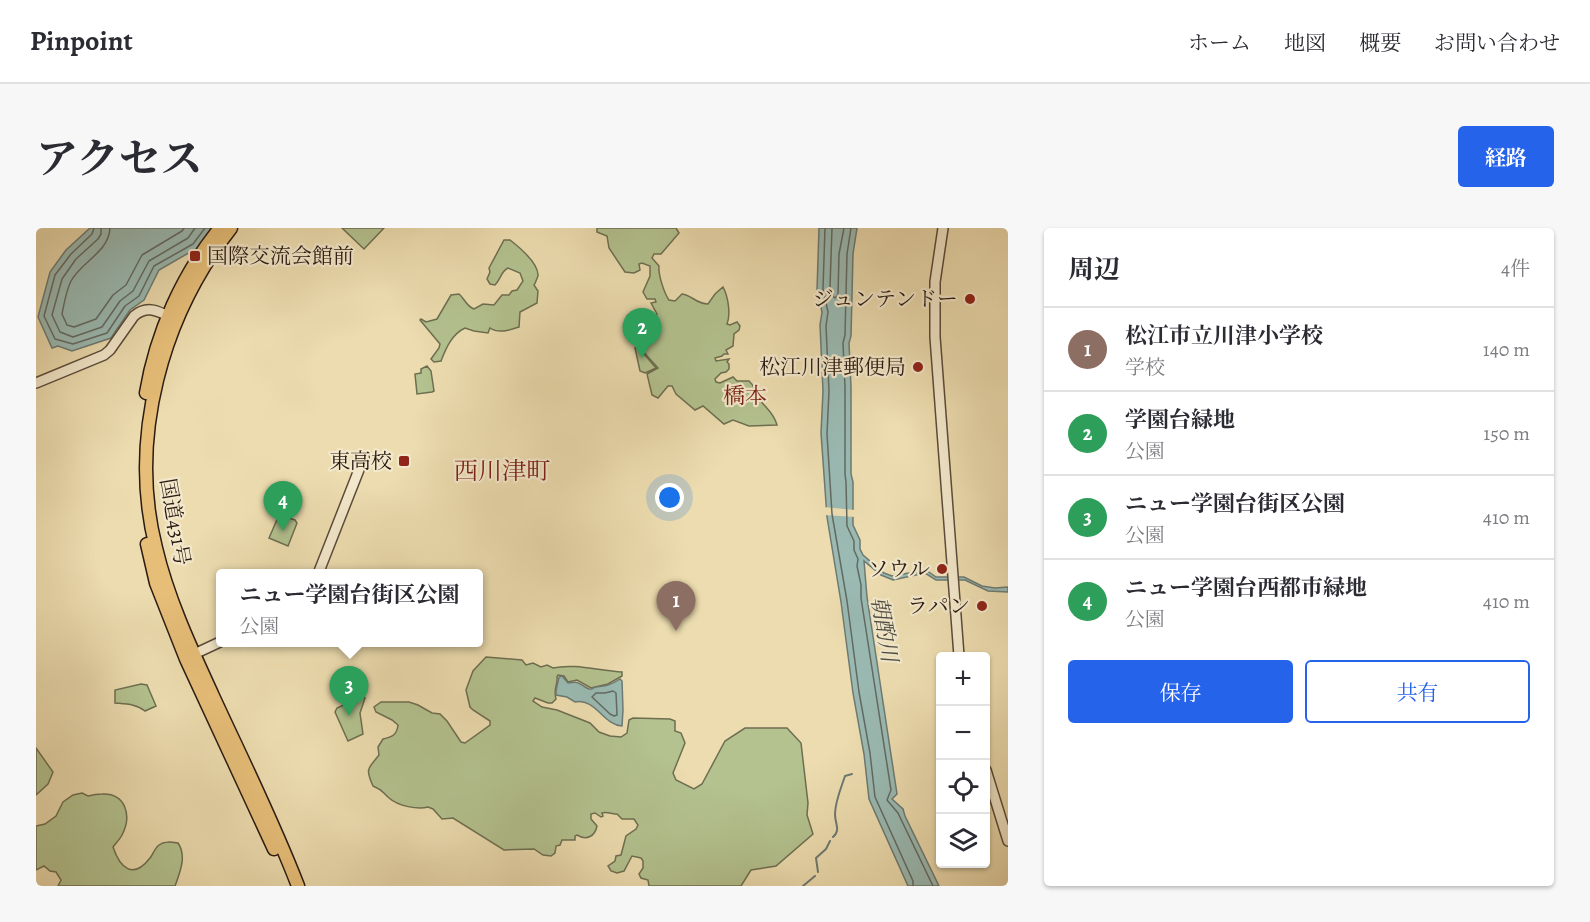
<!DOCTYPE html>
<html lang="ja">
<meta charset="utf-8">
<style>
:root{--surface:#fff;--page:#f7f7f7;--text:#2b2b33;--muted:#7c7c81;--line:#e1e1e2;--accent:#2563eb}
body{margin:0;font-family:Alegreya,"Noto Serif JP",serif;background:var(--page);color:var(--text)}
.controls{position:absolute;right:18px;bottom:18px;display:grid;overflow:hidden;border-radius:6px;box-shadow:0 2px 4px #0004}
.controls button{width:54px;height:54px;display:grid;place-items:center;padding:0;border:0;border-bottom:2px solid var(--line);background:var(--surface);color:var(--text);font:30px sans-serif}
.you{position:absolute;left:634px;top:270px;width:21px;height:21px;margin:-15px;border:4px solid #fff;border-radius:50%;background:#1a73e8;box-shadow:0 0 0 9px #1a73e833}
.badge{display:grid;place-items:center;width:39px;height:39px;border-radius:50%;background:var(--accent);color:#fff;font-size:20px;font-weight:700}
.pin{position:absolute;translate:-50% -50px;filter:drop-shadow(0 2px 3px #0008)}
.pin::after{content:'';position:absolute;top:32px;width:21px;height:18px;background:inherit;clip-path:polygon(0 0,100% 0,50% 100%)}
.popup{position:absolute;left:180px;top:341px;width:267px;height:78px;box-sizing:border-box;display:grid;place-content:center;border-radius:6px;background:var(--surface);filter:drop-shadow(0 2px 4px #0005);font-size:20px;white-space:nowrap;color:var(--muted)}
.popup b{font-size:22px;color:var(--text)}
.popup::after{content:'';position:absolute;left:50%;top:100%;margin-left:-12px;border:12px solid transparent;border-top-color:var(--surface)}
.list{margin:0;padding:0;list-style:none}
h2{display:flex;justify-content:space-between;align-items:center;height:78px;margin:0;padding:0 24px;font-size:26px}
h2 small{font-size:20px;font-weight:400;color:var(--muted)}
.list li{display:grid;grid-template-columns:39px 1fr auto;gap:18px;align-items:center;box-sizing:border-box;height:84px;padding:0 24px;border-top:2px solid var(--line)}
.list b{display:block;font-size:22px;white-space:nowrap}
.list p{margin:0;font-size:20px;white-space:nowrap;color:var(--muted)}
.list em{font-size:20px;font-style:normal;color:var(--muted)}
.actions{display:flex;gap:12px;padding:18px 24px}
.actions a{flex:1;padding:14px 0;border:2px solid var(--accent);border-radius:6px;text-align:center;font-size:21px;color:var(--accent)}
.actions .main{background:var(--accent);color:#fff}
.icon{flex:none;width:33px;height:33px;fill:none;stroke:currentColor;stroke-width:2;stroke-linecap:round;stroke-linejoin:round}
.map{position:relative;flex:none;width:972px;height:658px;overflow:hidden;border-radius:6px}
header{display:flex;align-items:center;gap:36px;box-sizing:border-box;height:84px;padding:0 30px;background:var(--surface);border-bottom:2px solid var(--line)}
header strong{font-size:28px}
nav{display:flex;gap:33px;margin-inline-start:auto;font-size:21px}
.intro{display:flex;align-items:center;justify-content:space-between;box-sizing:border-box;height:144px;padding:0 36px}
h1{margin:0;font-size:42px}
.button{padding:15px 27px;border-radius:6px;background:var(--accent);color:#fff;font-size:21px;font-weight:700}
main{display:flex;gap:36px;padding:0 36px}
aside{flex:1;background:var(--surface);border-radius:6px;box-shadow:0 2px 4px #0004}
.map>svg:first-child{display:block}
.green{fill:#b3c28f;stroke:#6e6e51;stroke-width:1.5}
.water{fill:#9abab3;stroke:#6d7a73;stroke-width:1.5}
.pier{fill:#ecdcaf}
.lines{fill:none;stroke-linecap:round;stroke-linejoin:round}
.shore{stroke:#626a63;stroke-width:1.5}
.stream{stroke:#6d7a73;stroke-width:2}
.tertiary-casing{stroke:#5a4b3a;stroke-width:12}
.trunk-casing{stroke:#2a1b13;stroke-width:15}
.tertiary{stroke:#f3e8cb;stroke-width:9}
.trunk{stroke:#e6be78;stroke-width:12}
.poi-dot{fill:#8f2418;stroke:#f3e8cb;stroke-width:2}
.labels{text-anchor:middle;stroke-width:4.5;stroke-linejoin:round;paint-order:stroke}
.poi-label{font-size:21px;fill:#2a1b13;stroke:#f3e8cb;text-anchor:end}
.street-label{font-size:21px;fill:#2a1b13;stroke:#f3e8cb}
.neighbourhood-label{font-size:22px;fill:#7a1f14;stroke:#f3e8cb}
.water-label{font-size:22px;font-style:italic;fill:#4c4b43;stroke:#f3e8cb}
.quarter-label{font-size:24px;fill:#7a1f14;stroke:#f3e8cb}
</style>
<header>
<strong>Pinpoint</strong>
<nav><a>ホーム</a><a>地図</a><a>概要</a><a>お問い合わせ</a></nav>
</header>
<div class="intro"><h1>アクセス</h1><a class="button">経路</a></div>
<main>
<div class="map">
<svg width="972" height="658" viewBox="0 0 972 658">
<rect width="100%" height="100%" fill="#ecdcaf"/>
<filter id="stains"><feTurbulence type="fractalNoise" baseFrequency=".00333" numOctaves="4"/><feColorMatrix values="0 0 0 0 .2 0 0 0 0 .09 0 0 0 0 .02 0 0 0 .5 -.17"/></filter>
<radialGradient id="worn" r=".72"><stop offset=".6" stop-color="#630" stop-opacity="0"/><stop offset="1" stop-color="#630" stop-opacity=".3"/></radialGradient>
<path class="green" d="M306 0H348L328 21Z
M561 0H640L643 5 625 26H618L616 30 623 38C622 46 628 65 633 72L639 73 646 66C656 67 660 76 672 76L679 66 687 59C692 68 695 86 691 96L694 97 701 94 704 98 703 102 698 106 697 118 690 122 692 126H688L686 128 679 130 680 133 693 131 691 134 693 136V141L690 144 685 145 679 151 680 154 684 155 697 149 701 153H713C719 158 717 160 720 166 726 178 737 182 741 197L713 198 697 192 688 196 667 178 659 182 640 166 636 158H632L622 170 616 167 611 146 622 140 604 120 595 107 591 88 596 84 604 83 608 86 604 88 609 101C617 98 618 93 621 86L615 75 620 74 619 71H611L607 64 614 48V38L606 35 603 36 604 42 598 45 589 44 573 20 571 8 561 4Z
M468 12H474C483 19 503 35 502 48 501 50 499 56 498 57L502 63 501 75 484 84 483 99C474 102 463 106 454 100L452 105 438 103 429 100C416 106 410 120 405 133L398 134 395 131 403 120 404 116 384 92 385 91 390 94 401 91 415 67 423 66C429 71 430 78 438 81L447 76 458 77 466 67H473L476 63 481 62 487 53 484 45 472 40C465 43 465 51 459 57L454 56 451 51 454 44 453 40Z
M602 119 620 140 609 145 604 143 599 120Z
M391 138 395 143 398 163 396 164 381 166 379 146 385 145V141Z
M243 287 259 292 261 295 252 318 233 310Z
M450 429 486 432 490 437 497 435 505 439 511 437 517 440C538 435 564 443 586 444V448L572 456 555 460 541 452 532 454 528 448 522 447 521 449C522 457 517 460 520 471L516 475H512L499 470 497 473 506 479 521 482 554 495 563 504 574 508 585 509 591 505 593 492 597 490 634 491 639 493V503L645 505 649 515 637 545 640 552 658 561 666 556 689 513 709 500H751L765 515 772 575 771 587 777 606 740 638 715 642 705 658H613L612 652 605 650 603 646 607 640V633L605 630 596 628 588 643 581 645 575 643 572 638 579 633 580 628 585 627 590 608 600 601 602 597 598 591H586L581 586C576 586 570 583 566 585L567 588 565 589 559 585 555 586V591L561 598C559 608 551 613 541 607L539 608V612H526L524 617 520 618 519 625 515 628 507 627 498 621 468 622 417 590 406 591 397 581 392 579C382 582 362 578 353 570 346 564 347 562 337 558 329 540 332 541 343 527L342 519 347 511C356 509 361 507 362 497L356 492 340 484 338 479 345 474H373L382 477 396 485 404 486 411 493 425 514 429 515 454 497V493L437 482 434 479 430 462 437 443Z
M105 456 111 457 120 478 109 483C101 476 90 476 79 475V462Z
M327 468 329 470 324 485 327 506 312 513 299 484 301 480Z
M0 520 17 544 12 556 0 567Z
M46 565 52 568C56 567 61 566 66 566 90 565 96 588 86 607 84 611 80 615 77 619 84 640 97 652 114 630 117 626 119 620 123 617 128 613 135 614 142 615 151 628 144 644 139 658H22L25 652 20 644 14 643 8 638 0 642V598L9 596 20 588 27 574 37 567Z"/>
<path class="water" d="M54 0H176L160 22 156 23 123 42 108 72 94 82 75 110 36 123 22 118 16 120 2 89 14 44 30 22Z
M783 0H821L817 26 815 108 813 115 815 159V246L817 254V297L824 312V321L827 327 848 345 856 348 890 342 900 349H928L946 358 959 360 972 359V364L952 363 929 352H900L889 345 857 352 845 347 828 333 831 369 861 566 856 571 867 581 869 588 903 658H872L833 571 828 526 817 465 805 374 791 289 785 205 787 163 784 97 786 84 781 62Z
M526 448 532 455C543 453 542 455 551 460 556 463 555 460 560 459 570 458 575 457 584 451L586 453 587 482 586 498C567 497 560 470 539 474L531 469 520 467V463L523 449Z"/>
<path class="pier" d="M787 279 819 282 820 289 788 287Z"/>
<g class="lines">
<path class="shore" d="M58 0 56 6 35 26 19 47 8 88 19 111 37 116 71 105 89 78 103 68 118 38 157 16 169 0
M65 0V6L62 11 40 31 26 51 16 87 24 104 37 109 66 99 84 73 97 63 113 33 152 10 159 0
M74 0C73 24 45 34 35 53 30 63 28 76 26 86L31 97 38 99 60 91 77 67 90 57 106 27 146 3 148 0
M789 0 787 61 792 84 790 98 793 163 791 206 796 286 811 373 823 464 834 525 839 569 877 653V658
M796 0 794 59 797 68 799 70 802 67 803 26 808 0
M815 0 811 26 809 107 807 115 809 159V246L810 254 811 298 818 313V322L822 331 821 338 825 357V370L855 562 851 572 862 585 897 658
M577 463 580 465 581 487 578 488 574 486 556 469 560 465H569Z"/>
<path class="stream" d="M797 609C805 602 799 596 799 586 799 574 805 560 809 548L816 546
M782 644 780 630 790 621 794 613
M767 658 779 648"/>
<defs>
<path id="tertiary" d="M907 0 899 54V109L923 428
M0 155 68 127 74 122 98 88C112 76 124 84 138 91
M282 346 328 229
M154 428 184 414
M950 542 972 613"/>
<path id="trunk" d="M195 0C126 88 92 210 120 320 132 371 155 420 177 468 206 531 237 593 262 658
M110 165C120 105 146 47 184 0
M111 316 120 355 150 431 238 621"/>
</defs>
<use href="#tertiary" class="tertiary-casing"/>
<use href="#trunk" class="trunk-casing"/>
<use href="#tertiary" class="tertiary"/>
<use href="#trunk" class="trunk"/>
</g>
<g class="poi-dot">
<rect x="153" y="22" width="12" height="12" rx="3"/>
<circle cx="934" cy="71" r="6"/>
<circle cx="882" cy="139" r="6"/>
<rect x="362" y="227" width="12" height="12" rx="3"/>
<circle cx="906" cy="341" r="6"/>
<circle cx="946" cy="378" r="6"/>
</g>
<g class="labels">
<g class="poi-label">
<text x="171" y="35" text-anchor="start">国際交流会館前</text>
<text x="922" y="78">ジュンテンドー</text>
<text x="870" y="146">松江川津郵便局</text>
<text x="356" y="240">東高校</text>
<text x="894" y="348">ソウル</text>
<text x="934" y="385">ラパン</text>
</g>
<g class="street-label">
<text transform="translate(139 294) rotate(80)" y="7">国道431号</text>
</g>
<g class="neighbourhood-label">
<text x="709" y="175">橋本</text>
</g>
<g class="water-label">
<text transform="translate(849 401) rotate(80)" y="8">朝酌川</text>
</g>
<g class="quarter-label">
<text x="466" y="251">西川津町</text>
</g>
</g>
<rect width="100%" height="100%" filter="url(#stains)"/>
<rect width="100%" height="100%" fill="url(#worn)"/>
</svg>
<div class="controls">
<button>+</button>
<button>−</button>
<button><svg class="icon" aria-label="locate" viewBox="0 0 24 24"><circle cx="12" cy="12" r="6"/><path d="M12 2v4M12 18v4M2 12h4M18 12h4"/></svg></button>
<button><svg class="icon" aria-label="layers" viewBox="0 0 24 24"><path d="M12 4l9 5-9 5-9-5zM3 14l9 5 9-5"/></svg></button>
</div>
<div class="you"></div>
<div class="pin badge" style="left:640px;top:403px;background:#8d6e63">1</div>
<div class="pin badge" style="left:606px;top:130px;background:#2e9e5b">2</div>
<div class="pin badge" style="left:313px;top:488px;background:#2e9e5b">3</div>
<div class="popup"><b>ニュー学園台街区公園</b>公園</div>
<div class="pin badge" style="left:247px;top:303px;background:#2e9e5b">4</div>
</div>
<aside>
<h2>周辺<small>4件</small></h2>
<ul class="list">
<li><span class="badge" style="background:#8d6e63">1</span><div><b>松江市立川津小学校</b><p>学校</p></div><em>140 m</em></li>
<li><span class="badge" style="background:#2e9e5b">2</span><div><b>学園台緑地</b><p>公園</p></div><em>150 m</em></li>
<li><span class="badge" style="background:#2e9e5b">3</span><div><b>ニュー学園台街区公園</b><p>公園</p></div><em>410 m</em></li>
<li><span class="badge" style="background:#2e9e5b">4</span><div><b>ニュー学園台西都市緑地</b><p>公園</p></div><em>410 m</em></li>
</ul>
<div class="actions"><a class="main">保存</a><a>共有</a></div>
</aside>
</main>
